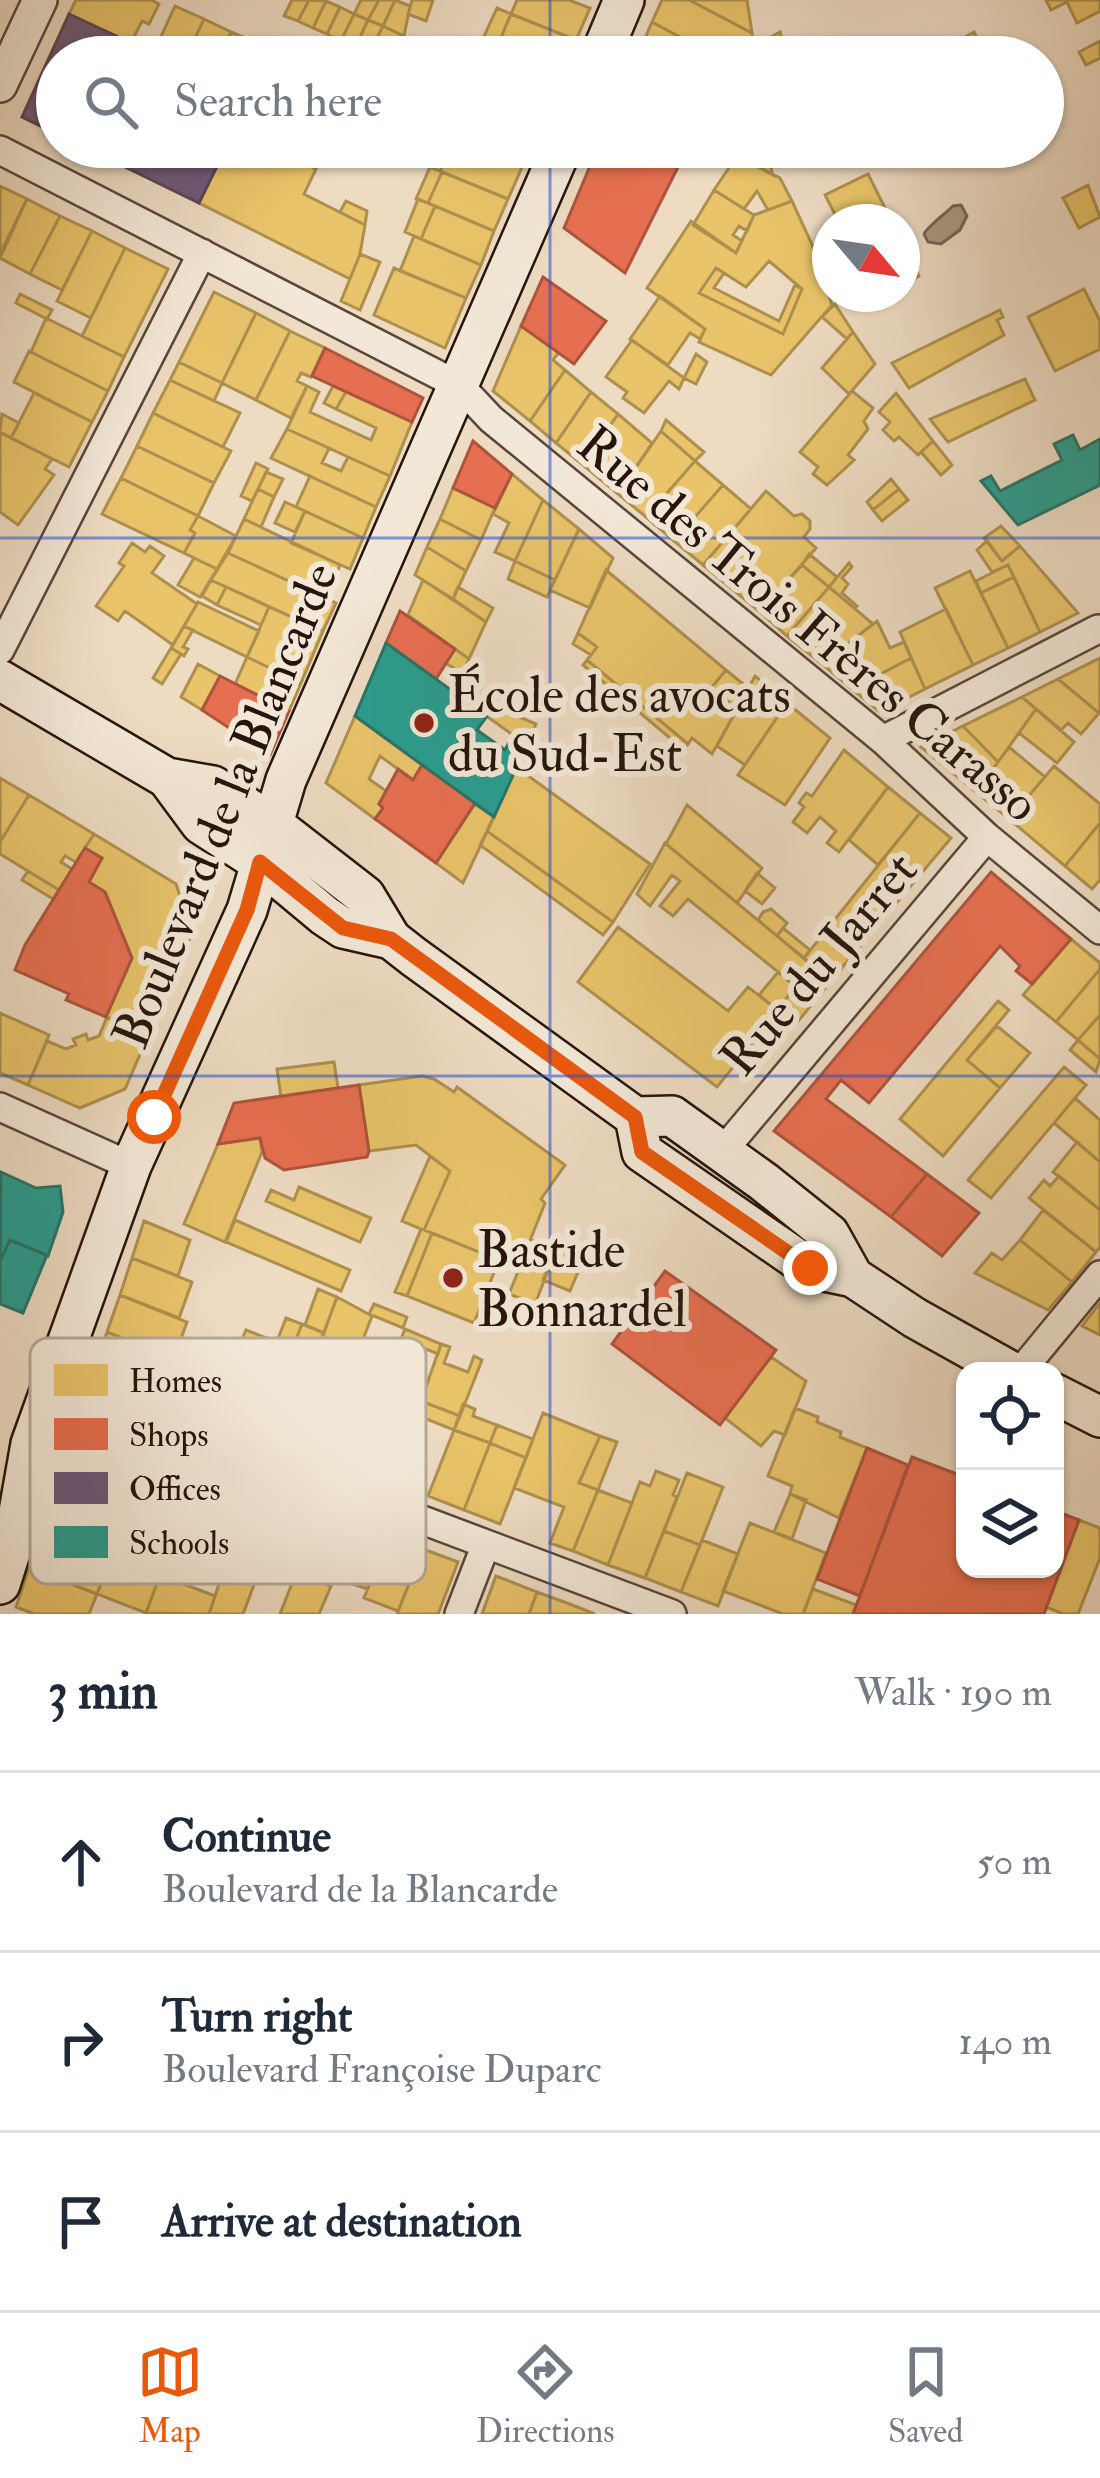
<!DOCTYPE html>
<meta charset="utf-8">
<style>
:root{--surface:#fff;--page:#f6f6f7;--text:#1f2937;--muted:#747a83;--line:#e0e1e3;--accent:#ea580c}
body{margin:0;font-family:"IM FELL Double Pica",serif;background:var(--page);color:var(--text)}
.controls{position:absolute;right:36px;bottom:36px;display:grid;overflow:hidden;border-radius:24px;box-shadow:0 3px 9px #0004}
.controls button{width:108px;height:108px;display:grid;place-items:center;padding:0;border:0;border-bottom:3px solid var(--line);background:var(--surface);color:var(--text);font:60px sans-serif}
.compass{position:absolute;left:812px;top:204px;width:108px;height:108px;border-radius:50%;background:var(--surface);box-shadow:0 3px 9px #0004;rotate:119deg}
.stop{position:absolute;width:36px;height:36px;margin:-27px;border:9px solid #ea580c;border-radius:50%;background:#fff}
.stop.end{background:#ea580c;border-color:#fff;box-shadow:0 3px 12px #0008}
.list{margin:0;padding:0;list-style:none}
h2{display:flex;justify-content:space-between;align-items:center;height:156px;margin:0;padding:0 48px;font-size:51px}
h2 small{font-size:39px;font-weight:400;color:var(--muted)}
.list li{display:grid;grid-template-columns:78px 1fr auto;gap:36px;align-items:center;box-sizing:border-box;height:180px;padding:0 48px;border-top:3px solid var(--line)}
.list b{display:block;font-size:45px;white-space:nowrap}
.list p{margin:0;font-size:39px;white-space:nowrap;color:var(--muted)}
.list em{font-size:39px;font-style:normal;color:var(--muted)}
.icon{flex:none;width:66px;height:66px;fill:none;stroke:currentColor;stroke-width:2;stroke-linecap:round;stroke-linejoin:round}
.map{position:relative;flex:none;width:1100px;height:1614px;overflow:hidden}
.search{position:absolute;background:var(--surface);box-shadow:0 3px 9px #0004;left:36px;right:36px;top:36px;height:132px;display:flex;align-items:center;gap:30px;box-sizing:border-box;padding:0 42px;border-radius:66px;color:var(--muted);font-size:45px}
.sheet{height:696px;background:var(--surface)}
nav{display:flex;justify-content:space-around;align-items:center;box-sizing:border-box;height:168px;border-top:3px solid var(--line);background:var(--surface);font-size:33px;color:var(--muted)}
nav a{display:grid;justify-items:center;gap:6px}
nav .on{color:var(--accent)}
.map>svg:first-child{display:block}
.water{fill:#a99884;stroke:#756454;stroke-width:3}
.homes{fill:#e9c46a;stroke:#ae904e;stroke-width:3;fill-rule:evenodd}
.shops{fill:#e76f51;stroke:#ad543d;stroke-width:3}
.offices{fill:#6d597a;stroke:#584559;stroke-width:3}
.schools{fill:#2a9d8f;stroke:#297468;stroke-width:3}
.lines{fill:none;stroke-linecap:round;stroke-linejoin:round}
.minor-casing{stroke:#58463a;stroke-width:32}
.tertiary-casing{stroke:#58463a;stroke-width:38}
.secondary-casing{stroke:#26150d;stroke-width:44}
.minor{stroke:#f3e8d7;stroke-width:27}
.tertiary{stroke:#f3e8d7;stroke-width:33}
.secondary{stroke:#f3e8d7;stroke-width:39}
.route{stroke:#ea580c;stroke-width:15}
.grid{fill:none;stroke:#1d4ed8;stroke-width:3;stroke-opacity:0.55}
.poi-dot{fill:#8f2418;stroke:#f3e8d7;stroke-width:4.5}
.labels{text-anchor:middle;stroke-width:12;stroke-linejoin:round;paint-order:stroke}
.street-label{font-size:51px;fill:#26150d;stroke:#f3e8d7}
.poi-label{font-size:51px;fill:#26150d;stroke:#f3e8d7;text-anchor:start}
.key{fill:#f3e8d7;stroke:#b6a99a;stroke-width:3}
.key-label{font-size:33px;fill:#26150d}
</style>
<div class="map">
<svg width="1100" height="1614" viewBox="0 0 1100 1614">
<rect width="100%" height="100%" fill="#eddbc2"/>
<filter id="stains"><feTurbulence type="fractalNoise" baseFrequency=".00167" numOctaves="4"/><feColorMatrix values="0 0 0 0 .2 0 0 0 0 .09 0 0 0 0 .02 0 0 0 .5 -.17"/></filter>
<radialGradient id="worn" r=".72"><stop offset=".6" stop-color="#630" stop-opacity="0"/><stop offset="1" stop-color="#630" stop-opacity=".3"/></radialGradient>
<path class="water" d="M961 205 967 216 960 230 941 244 928 242 924 234C927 227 946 213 953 206Z"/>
<path class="homes" d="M76 0H151L159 4 149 24 142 21 131 43 69 14Z
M292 0H309L298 21 284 16Z
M309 0 326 1 313 28 298 21Z
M361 0H379L368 20 354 14Z
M379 0H395L383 26 368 20Z
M395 0 410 6 404 36 383 26Z
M412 0H433L426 21 408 14Z
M517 0H569L590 8 576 40 511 14Z
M662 0H689L752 33 755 57H717L652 22Z
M689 0H747L752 33Z
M1046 0H1100V11L1077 23 1067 2 1051 10Z
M326 1 340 7 327 34 313 28Z
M175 6 204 19 186 57H160L153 54Z
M340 7 354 14 341 41 327 34Z
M497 8 511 14 496 49 481 43Z
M354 14 368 20 355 48 341 41Z
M511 14 576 40 569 57H517L496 49Z
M204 19 231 32 220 57H186Z
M368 20 383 26 369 54 355 48Z
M652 22 706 51 703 57H637Z
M383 26 404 36 399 57 369 54Z
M231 32 245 38 236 57H220Z
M780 32 787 57H764L762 42Z
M974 32 986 57H967L960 40Z
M245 38 259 44 254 57H236Z
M472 39 496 49 517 57H465Z
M1100 41V58L1086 65 1079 52Z
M248 147H272L316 169 304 194 365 225 360 254 350 279 199 203 223 154 241 163Z
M450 147H531L508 199 440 171Z
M738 147H765L773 175 735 154Z
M737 156 780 178 792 201 768 210 757 191 744 209 714 190Z
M430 167 442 172 428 203 416 199Z
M442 172 508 199 494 231 428 203Z
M868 174 892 222H839L825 195Z
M1088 185 1100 217 1079 228 1063 198Z
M0 186 27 199 0 254Z
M714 190 754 215 747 231 739 226 733 235 742 241 736 253 693 225Z
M27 199 60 216 30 274 0 258Z
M418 199 435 206 421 239 405 232Z
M346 201 367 211 365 225 340 212Z
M792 201 815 251 832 305 771 375 699 342 705 329 647 288 691 221 736 253 754 215ZM769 261 802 289 783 334 699 293 716 268 746 287Z
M435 206 494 231 481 265 421 239Z
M60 216 92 231 62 290 30 274Z
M92 231 125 248 91 318 57 301Z
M414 236 481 265 466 298 400 271Z
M902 242 919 276 902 285Z
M125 248 168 269 124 357 82 336Z
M360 254 380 262 360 310 341 301Z
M394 268 466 298 445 348 374 315Z
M716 268 724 273 714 288 779 321 795 285 802 289 783 334 699 293Z
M1084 289 1100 321V349L1055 371 1028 317Z
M214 292 256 313 222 383 179 362Z
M20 294 52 310 47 319 16 303Z
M660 296 705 329 700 339 690 333 668 365 630 339Z
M835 304 853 332 847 339 822 317Z
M1000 310 1003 317 997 320 1004 335 909 388 892 363Z
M256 313 290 331 256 400 222 383Z
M46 318 124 357 108 391 31 352Z
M521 326 559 352 553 360 565 370 530 421 493 391Z
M290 331 325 348 311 377 301 373 297 381 307 386 291 418 256 400Z
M853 332 875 364 849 394 822 368Z
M632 340 684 378 679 389 669 381 644 413 623 398 627 392 606 377Z
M29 351 108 391 92 422 14 382Z
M696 354 707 362 696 384 684 378Z
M179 362 222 383 214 401 170 380Z
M565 370 591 392 556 443 530 421Z
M1025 379 1035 400 948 442 930 419Z
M170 380 240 413 223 447 153 413Z
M307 386 319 392 310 412 371 440 376 428 336 409 346 392 412 422 390 476 287 429Z
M333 386 346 392 336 409 324 403Z
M852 391 873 408 864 421 868 429 848 455 854 460 827 485 813 474 818 467 800 452Z
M591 392 618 414 583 465 556 443Z
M34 393 92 422 69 467 11 438Z
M896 393 933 441 918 455 899 437 894 441 883 430 890 422 879 412Z
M153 413 231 451 214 483 137 446Z
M2 414 19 423 11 438 0 432Z
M618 414 652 443 618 494 583 465Z
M666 420 704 452 695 461 661 431Z
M287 429 329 448 322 463 341 471 348 457 390 476 376 507 271 458Z
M661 431 695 461 646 517 618 494Z
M0 432 52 459 45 469 54 475 18 525 0 512Z
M933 441 952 465 941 475 921 452Z
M137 446 214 483 198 516 121 478Z
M695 461 723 485 674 541 646 517Z
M256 463 268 469 252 501 241 496Z
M266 472 283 479 274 497 258 489Z
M512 474 543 500 515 561 495 552 509 523 493 514Z
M310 476 376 507 363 538 296 507Z
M121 478 198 516 190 530 195 533 184 553 102 514Z
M891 479 899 489 873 510 867 502Z
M723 485 751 509 703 565 674 541Z
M453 488 495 508 481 540 440 519Z
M258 489 274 497 261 527 244 519Z
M899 489 908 500 882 521 873 510Z
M766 491 794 516 802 514 810 521V529L804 537 816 548 760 612 703 565Z
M543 500 579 529 555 580 515 561Z
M285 502 305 511 295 532 275 523Z
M305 511 363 538 350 569 291 543Z
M198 516 236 536 217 569 184 553 195 533 190 530Z
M244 519 340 565 326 598 228 553Z
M440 519 481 540 466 571 427 547Z
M1001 526 1020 546 1002 561 984 538Z
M579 529 613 558 590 608 550 590Z
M987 541 1002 561 1020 546 1078 613 1040 632 1008 565 992 572 977 550Z
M132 543 145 552 150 546 164 556 152 573 197 604 173 645 125 611 118 621 96 606 124 566 119 563Z
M427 547 466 571 453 599 415 575Z
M228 553 336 603 323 631 211 580Z
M809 554 837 577 829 587 802 565Z
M194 558 217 569 200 597 178 585Z
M515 561 555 580 547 597 508 579Z
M849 563 852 567 842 578 848 584 842 593 857 606 854 608 829 587Z
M802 565 829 587 787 636 760 612Z
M1008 565 1014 577 981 593 976 581Z
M606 570 726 670 711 688 737 709 712 754 692 738 688 744 587 660 597 647 578 633Z
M970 571 1008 648 973 665 935 588Z
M1014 577 1040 632 1008 648 981 593Z
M211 580 226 587 217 605 202 596Z
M423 580 486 622 469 659 408 615Z
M226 587 269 607 261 625 217 605Z
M458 587 493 608 486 622 453 599Z
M829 587 873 624 822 664 787 636Z
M198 602 259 631 247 657 184 626Z
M269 607 323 631 301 683 247 657Z
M946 609 973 665 925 689 900 632Z
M877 621 890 648 904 642 911 658 852 689 822 664Z
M184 626 193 630 183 647 188 649 184 656 171 648Z
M578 633 597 647 591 655 573 644Z
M171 648 181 654 162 684 153 678Z
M455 649 469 659 462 674 446 663Z
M247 657 301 683 289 711 235 684Z
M911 658 925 689 880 712 852 689Z
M1100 658V712L1099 713 1058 679Z
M587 660 688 744 683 749 583 665Z
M198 664 220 676 202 710 181 697Z
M726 670 748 688 737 709 711 688Z
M755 676 787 703 745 765 717 746Z
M1058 679 1099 713 1081 734 1068 723 1061 730 1022 697Z
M457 685 494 706 489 718 454 692Z
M1022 697 1036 709 998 762 963 726Z
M787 703 830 738 785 805 738 775Z
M494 706 536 724 527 745 489 718Z
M1036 709 1074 742 1057 763 1019 733Z
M355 716 422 765 413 780 380 756 369 779 386 791 379 804 383 808 375 819 326 783Z
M963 726 998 762 976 792 921 747Z
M1009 747 1045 777 1009 819 976 792Z
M844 750 888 787 839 852 827 843 836 831 820 817 807 833 793 822 804 807 799 803 806 793 812 796Z
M1054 766 1100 804V823L1065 866 1009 819Z
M516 767 650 864 613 922 487 831Z
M0 778 29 795 0 842Z
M888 787 920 813 878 865 849 840Z
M29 795 94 834 76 862 65 856 61 862 72 869 59 890 0 854V842Z
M475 804 494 817 463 883 436 863Z
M687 805 762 868 737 903 666 844Z
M920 813 951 838 831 981 804 958Z
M1100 823V880L1092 889 1065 866Z
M487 831 537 867 613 922 603 935 480 845Z
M94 834 176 884 192 933 148 1036 106 1017 132 958 105 892 89 882 102 858 85 848Z
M665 843 831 981 795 1025 777 1010 806 974 793 964 783 976 688 899 673 916 660 906 680 881 672 875 650 906 637 894Z
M28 871 59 890 53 899 22 880Z
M757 873 775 888 762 904 745 891Z
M771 909 787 923 777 936 758 920 763 912Z
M618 927 728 1011 748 987 779 1011 717 1087 578 982Z
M783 928 810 950 804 958 777 936Z
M1071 939 1100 963V969L1056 1022 1023 995Z
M1100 969V1015L1078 1040 1056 1022Z
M778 972 796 987 777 1010 759 995Z
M998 1001 1009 1010 967 1060 1000 1088 943 1156 900 1119Z
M0 1013 49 1035 28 1085 0 1073Z
M1100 1015V1059L1078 1040Z
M107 1017 148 1036 125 1089 80 1108 28 1085 47 1041 66 1049 76 1045 73 1039 86 1034 88 1040 99 1036Z
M997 1026 1030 1053 1000 1088 967 1060Z
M1078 1040 1100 1059 1096 1072 1070 1050Z
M334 1062 338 1088 281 1097 277 1069Z
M1064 1067 1086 1085 991 1198 968 1180Z
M422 1076 434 1079 454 1092 457 1087 565 1165 541 1199 545 1203 519 1268 424 1230 450 1171 416 1145 369 1151 359 1085Z
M1075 1098 1100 1120V1162L1054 1123Z
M260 1138 262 1152 225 1242 184 1224 218 1144Z
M1077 1142 1100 1162V1210L1053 1172Z
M430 1156 450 1171 424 1230 432 1233 407 1296 395 1292 421 1229 402 1221Z
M1059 1176 1100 1210V1247L1096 1252 1029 1198 1044 1180 1050 1186Z
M299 1187 371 1218 360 1242 266 1201 271 1190 294 1200Z
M1043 1210 1096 1252 1072 1282 1020 1240Z
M235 1220 350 1270 341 1291 226 1242Z
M144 1221 190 1240 178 1276 132 1258Z
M432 1233 499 1260 474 1323 407 1296Z
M531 1239 556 1250 535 1304 509 1294Z
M1020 1240 1072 1282 1048 1310 975 1273 992 1253 1002 1260Z
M556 1250 583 1260 570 1291 543 1280Z
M132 1258 192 1282 179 1318 120 1295Z
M318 1289 337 1297 324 1333 305 1325Z
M120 1295 187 1322 174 1358 107 1332Z
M337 1297 372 1316 347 1381 311 1367Z
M1100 1303V1335L1082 1326Z
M374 1304 407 1317 403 1328 369 1314Z
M286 1318 302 1324 288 1360 272 1354Z
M302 1324 324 1333 311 1369 288 1360Z
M405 1329 441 1344 438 1354 401 1339Z
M246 1330 277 1342 272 1354 241 1342Z
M107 1332 174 1358 161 1396 114 1378 100 1352Z
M441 1344 450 1347 444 1363 468 1372 474 1356 482 1360 460 1416 421 1401Z
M771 1357 806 1381 785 1435 774 1431 761 1446 725 1418Z
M392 1365 429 1379 423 1395 387 1382Z
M421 1401 460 1416 454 1430 416 1415Z
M463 1404 475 1409 473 1416 497 1425 490 1443 454 1430Z
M795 1408 818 1417 817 1422 841 1432 840 1437 867 1448 839 1518 790 1494 792 1486 768 1476Z
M543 1413 600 1436 579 1483 598 1490 573 1551 550 1543 564 1507 514 1488Z
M497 1425 533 1439 526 1458 490 1443Z
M454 1430 490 1443 464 1510 428 1496Z
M600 1436 617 1442 598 1490 579 1483Z
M490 1443 526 1458 500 1524 464 1510Z
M656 1471 679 1480 673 1495 677 1497 645 1578 608 1565 640 1482 650 1486Z
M687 1473 723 1487 700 1545 664 1531Z
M598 1490 632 1503 608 1565 573 1551Z
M790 1494 806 1500 792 1539 774 1532Z
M321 1511 355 1523 331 1586 296 1573Z
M1079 1520 1100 1528V1558L1078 1614H1063L1046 1607Z
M355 1523 389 1536 367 1589 334 1577Z
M750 1523 826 1553 803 1614H783L723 1591Z
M42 1528 112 1556 97 1594 29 1568Z
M664 1531 700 1545 681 1592 645 1578Z
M389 1536 423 1549 398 1611 364 1598Z
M702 1540 738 1554 718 1606 681 1592Z
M231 1548 263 1561 243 1614H209Z
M423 1549 458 1562 438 1614H397Z
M112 1556 160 1575 146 1613 97 1594Z
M29 1568 97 1594 89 1614H34L16 1607Z
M296 1573 331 1586 319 1614H280Z
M160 1575 215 1596 209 1614 146 1613Z
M496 1576 537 1592 529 1614H482Z
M813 1589 856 1605 853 1614H803Z
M537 1592 567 1603 595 1614H529Z"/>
<path class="shops" d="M598 147H646L678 167 625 273 564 228Z
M543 277 606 321 574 364 521 326Z
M325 348 423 398 412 422 312 376Z
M473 441 512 474 495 508 453 488Z
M400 611 455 649 436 679 386 643Z
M220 676 289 711 270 755 202 710Z
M422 765 475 803 436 863 375 819 383 808 379 804 398 769 413 780Z
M85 848 102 858 89 882 105 892 132 958 106 1017 66 1000 69 994 15 970 25 945Z
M991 872 1071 939 1032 984 1016 971 1020 966 1000 946 869 1103 841 1080 826 1099 927 1174 891 1217 774 1131Z
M359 1085 369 1151 367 1157 284 1170 265 1158 260 1138 218 1144 234 1103Z
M927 1174 979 1213 942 1256 891 1217Z
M665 1271 776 1350 720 1425 612 1344Z
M867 1448 908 1465 860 1596 817 1579Z
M912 1457 965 1477V1569H1055V1511L1079 1520 1044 1614H853Z"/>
<path class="offices" d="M69 14 116 36 106 57H57V134L22 117Z
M84 147H219L225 150 199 203Z"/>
<path class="schools" d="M1073 435 1080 450 1100 439V485L1018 525 981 481 991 476 1000 491 1062 460 1054 444Z
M386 643 487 716 477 730 505 750 513 735 527 745 494 817 355 716Z
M1 1172 36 1188 60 1186 63 1212 48 1256 10 1240 0 1261Z
M10 1240 47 1255 23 1313 0 1304V1261Z"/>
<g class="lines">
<defs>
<path id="minor" d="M0 150 460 386 491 419 883 740 987 837 1100 930
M0 650 202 253
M883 740 1098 629
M0 1107 131 1166
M722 1152 987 837
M1021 1371 1100 1275
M56 1382 672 1614
M459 1614 486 1544"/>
<path id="tertiary" d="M0 85 40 0"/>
<path id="secondary" d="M600 57 624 0
M0 680 167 778 213 786 271 823 365 896 391 939 414 957 635 1117 672 1116 764 1182 829 1234 853 1277
M167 778 201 824 260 862 325 916 343 928 391 939
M635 1117 642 1152 810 1268 853 1277 915 1318 1010 1371
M1055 1394 1100 1417
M0 1584 14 1540 31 1444 131 1166 247 910 286 780 562 147"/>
</defs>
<use href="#minor" class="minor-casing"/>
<use href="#tertiary" class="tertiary-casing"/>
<use href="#secondary" class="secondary-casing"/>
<use href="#minor" class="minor"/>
<use href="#tertiary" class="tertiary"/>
<use href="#secondary" class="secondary"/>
</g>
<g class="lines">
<path class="route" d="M154 1117 247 910 260 862 343 928 391 939 635 1117 642 1152 810 1268"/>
</g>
<path class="grid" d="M550 0V57M550 147V1614M0 538H1100M0 1076H1100"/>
<g class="poi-dot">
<circle cx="424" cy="723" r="12"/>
<circle cx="453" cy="1278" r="12"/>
</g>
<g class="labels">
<g class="street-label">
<text transform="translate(809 623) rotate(40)" y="18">Rue des Trois Frères Carasso</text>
<text transform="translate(224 805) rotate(-68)" y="18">Boulevard de la Blancarde</text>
<text transform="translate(818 963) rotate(-50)" y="18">Rue du Jarret</text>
</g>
<g class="poi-label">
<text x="448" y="712">École des avocats<tspan x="448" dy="59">du Sud-Est</tspan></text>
<text x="477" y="1267">Bastide<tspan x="477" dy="59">Bonnardel</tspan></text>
</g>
</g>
<rect x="30" y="1338" width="396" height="246" rx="18" class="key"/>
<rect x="54" y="1364" width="54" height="32" fill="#e9c46a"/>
<rect x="54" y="1418" width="54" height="32" fill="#e76f51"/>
<rect x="54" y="1472" width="54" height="32" fill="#6d597a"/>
<rect x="54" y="1526" width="54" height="32" fill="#2a9d8f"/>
<g class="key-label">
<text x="129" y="1392">Homes</text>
<text x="129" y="1446">Shops</text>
<text x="129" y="1500">Offices</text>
<text x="129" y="1554">Schools</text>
</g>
<rect width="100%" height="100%" filter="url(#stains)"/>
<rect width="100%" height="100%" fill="url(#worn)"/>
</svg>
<div class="controls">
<button><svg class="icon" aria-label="locate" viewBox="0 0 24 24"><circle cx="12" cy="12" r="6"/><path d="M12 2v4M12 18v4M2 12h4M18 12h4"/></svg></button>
<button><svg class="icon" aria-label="layers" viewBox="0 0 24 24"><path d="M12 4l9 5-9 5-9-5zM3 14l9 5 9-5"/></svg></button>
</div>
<svg class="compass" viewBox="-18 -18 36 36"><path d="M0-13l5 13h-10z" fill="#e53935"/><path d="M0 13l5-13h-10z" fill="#747a83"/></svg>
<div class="stop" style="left:154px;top:1117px"></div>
<div class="stop end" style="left:810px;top:1268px"></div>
<div class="search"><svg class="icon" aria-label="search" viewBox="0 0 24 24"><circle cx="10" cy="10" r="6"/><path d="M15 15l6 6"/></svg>Search here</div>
</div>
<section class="sheet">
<h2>3 min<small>Walk · 190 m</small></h2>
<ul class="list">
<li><svg class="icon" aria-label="ahead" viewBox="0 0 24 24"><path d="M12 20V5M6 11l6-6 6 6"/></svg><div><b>Continue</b><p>Boulevard de la Blancarde</p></div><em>50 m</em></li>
<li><svg class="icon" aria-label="right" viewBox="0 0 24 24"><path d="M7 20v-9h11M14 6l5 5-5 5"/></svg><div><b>Turn right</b><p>Boulevard Françoise Duparc</p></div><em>140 m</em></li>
<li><svg class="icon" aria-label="arrive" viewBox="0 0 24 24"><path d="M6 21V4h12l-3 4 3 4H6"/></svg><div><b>Arrive at destination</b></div></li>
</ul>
</section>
<nav>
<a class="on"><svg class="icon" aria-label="map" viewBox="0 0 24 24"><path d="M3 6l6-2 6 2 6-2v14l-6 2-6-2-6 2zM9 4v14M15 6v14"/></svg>Map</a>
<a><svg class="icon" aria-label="directions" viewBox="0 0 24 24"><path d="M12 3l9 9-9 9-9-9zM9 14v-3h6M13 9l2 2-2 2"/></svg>Directions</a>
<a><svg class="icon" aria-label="saved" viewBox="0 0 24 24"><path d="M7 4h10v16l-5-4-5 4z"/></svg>Saved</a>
</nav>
